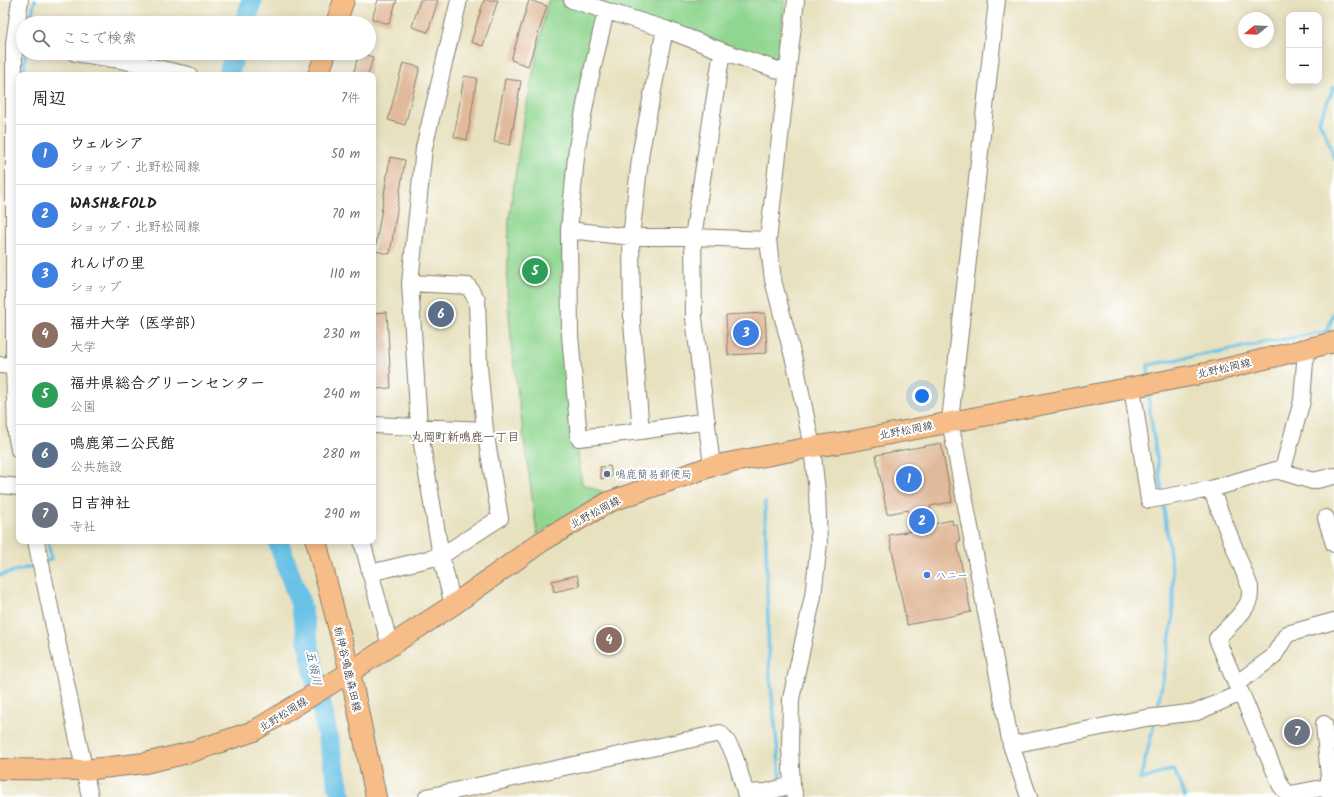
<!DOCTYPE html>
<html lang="ja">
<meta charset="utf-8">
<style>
:root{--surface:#fff;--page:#f2f2f2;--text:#222;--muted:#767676;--line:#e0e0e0;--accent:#db2777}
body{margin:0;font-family:Kalam,"Klee One",sans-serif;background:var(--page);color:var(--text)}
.controls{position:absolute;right:12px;top:12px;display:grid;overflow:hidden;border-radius:8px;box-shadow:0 2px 10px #0003}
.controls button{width:36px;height:36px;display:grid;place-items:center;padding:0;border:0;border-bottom:1px solid var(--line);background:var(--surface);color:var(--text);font:20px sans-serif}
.compass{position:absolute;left:1238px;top:12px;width:36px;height:36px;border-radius:50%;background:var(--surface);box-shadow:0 2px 10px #0003;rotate:252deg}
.you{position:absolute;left:922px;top:396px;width:14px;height:14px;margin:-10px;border:3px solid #fff;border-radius:50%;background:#1a73e8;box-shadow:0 0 0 6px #1a73e833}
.badge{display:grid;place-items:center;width:26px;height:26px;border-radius:50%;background:var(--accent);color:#fff;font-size:13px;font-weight:700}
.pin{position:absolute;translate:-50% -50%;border:2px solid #fff;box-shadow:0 1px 4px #0006}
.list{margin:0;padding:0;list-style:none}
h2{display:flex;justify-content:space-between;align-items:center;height:52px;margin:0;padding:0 16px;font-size:17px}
h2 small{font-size:13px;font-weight:400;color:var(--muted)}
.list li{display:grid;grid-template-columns:26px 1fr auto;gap:12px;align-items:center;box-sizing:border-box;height:60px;padding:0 16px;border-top:1px solid var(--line)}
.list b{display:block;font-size:15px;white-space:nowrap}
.list p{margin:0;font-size:13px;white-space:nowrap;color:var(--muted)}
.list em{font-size:13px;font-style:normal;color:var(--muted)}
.icon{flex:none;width:22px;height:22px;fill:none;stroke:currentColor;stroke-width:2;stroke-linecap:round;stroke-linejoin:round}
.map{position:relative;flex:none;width:1334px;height:797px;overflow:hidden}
.search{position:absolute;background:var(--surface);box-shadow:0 2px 10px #0003;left:16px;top:16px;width:360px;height:44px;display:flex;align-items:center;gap:10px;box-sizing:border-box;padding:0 14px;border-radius:22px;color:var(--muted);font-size:15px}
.panel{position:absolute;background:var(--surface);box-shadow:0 2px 10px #0003;left:16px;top:72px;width:360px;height:472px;border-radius:8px}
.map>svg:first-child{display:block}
.green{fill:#90d690;stroke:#567956}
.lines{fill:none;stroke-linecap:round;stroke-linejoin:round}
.stream{stroke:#69c2e6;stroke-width:3.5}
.river{stroke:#69c2e6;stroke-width:21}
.building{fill:#e1ba9b}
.minor-casing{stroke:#827e6e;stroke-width:18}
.major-casing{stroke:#827e6e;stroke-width:22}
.minor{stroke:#fff;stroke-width:16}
.major{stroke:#f7bd88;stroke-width:20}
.service-dot{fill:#5c6f8a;stroke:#fff;stroke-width:1.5}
.shop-dot{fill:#3f7fe0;stroke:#fff;stroke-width:1.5}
.labels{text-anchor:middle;stroke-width:4;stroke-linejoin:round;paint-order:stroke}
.street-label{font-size:11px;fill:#1c1c1c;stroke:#fff}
.service-label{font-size:11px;fill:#4e5e75;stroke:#fff;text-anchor:start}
.shop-label{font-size:11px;fill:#366cbe;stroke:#fff;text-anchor:start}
.neighbourhood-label{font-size:12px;font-weight:bold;fill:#615348;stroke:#fff}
.water-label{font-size:12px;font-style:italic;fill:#3b5e6d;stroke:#fff}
</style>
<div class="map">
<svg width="1334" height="797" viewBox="0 0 1334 797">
<rect width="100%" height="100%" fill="#fff"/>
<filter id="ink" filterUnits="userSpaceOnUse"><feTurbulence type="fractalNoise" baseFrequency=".025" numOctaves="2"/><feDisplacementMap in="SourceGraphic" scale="8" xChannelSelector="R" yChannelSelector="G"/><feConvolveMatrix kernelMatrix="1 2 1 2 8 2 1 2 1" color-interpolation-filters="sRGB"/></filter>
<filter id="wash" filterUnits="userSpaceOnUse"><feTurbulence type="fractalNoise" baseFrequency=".012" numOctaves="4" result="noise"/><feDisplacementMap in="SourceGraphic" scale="16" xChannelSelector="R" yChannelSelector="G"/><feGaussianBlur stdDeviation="0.9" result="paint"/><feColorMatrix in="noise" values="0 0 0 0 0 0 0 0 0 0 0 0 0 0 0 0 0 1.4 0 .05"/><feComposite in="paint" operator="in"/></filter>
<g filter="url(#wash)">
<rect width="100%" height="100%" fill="#e8e1bf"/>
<path class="green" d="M548 0H785L777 60 772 63 601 7 574 125 569 386 582 484 606 493 537 534 512 351 507 288 509 219 522 128Z"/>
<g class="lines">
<path class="stream" d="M30 23 35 0
M24 75 25 53
M1334 87 1319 121 1326 135 1334 159
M1149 378 1148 365 1327 331 1334 313
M1149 390V405L1162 493
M765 502 769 666 781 784
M45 562 51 559 48 541
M0 575 38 565
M1157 713 1173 619V578L1163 501
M1155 721 1140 780 1174 769 1185 797"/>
<path class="river" d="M245 23 252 0
M228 75 235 53
M278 541 300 602 331 753 341 797"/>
</g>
<g id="blocks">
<path class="building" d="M378 0H397L389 24 372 19Z
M420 0H438L428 32 412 27Z
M484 0H498L483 46 471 42Z
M529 0 547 6 528 66 511 60Z
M359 53 373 57 368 75H353Z
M403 63 420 67 405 125 388 120Z
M464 76 477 78 467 140 454 137Z
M505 79 521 81 510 145 494 142Z
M390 157 405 160 390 254 375 251Z
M387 312 391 388 376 389 373 313Z
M765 313 767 353 728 355 726 315Z
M941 443 952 502 930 506 933 524 952 520 953 525 957 524 960 541 957 543 971 612 907 625 889 535 912 531 908 510 887 514 876 455Z
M610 466 612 476 601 479 600 467Z
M577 575 580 586 554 592 552 581Z
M1301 722 1306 737 1293 741 1288 726Z"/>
</g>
</g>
<g filter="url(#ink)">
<use href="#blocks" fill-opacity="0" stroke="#827e6e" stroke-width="1"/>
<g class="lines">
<defs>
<path id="minor" d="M572 0 665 29 722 51 787 73
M997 0 950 421 1011 745 1029 797
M606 11 589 84 577 147 569 230 570 335 579 438 641 431 707 421
M75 53 120 60 189 75
M569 230 631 237H693L768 240
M0 365 14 366
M1132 387 1149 500 1211 489 1276 470 1313 481 1334 476
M373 425 485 430
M641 431 632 323 631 237 641 151 665 29
M19 450 16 434 14 366V43L20 0
M712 466 694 318 693 237 722 51
M1282 472 1302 401 1306 349
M0 485 19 487
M1211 489 1250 587C1250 591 1250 597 1249 600 1245 614 1226 627 1217 639L1236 684 1241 693 1281 786 1287 793 1291 794 1322 788 1330 792
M1326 518 1334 544
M36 541 90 797
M362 541 390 646
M370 573 441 556 500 518 485 430 479 366 477 300 468 286 410 283
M453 605 441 556 419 427 410 283 424 148 459 0
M1236 684 1273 657 1287 634 1334 621
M1324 724 1331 797
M1011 745 1146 718 1197 712 1241 693
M745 793 766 792 792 785
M427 797 720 733C737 750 739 775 747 797
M795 797 792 785 790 748 791 699 813 596 819 543 817 492 812 447 796 368 773 280 768 240 796 0"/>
<path id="major" d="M336 23 344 0
M318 75 326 53
M316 541 350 672 376 797
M0 769 84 770 145 763 188 753 254 731 350 672 453 605 541 542 609 502 712 466 812 447 853 441 1216 371 1334 342"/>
</defs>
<use href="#minor" class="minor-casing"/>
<use href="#major" class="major-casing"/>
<use href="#minor" class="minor"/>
<use href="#major" class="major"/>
</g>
</g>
<circle class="service-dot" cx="607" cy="474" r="4"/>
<circle class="shop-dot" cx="927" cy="575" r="4"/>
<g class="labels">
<g class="street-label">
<text transform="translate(1224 368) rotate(-13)" y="4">北野松岡線</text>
<text transform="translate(906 430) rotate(-11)" y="4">北野松岡線</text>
<text transform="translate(595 512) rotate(-28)" y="4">北野松岡線</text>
<text transform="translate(348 669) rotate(77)" y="4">栃神谷鳴鹿森田線</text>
<text transform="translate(283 714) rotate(-32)" y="4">北野松岡線</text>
</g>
<g class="service-label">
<text x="615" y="478">鳴鹿簡易郵便局</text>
</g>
<g class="shop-label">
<text x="935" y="579">ハニー</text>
</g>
<g class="neighbourhood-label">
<text x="465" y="441">丸岡町新鳴鹿一丁目</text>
</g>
<g class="water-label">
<text transform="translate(314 668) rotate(78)" y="4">五領川</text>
</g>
</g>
</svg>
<div class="controls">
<button>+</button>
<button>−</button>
</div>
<svg class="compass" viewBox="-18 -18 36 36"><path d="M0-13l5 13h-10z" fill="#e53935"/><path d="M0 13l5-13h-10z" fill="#767676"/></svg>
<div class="you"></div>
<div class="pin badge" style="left:909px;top:479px;background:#3f7fe0">1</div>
<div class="pin badge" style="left:922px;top:521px;background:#3f7fe0">2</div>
<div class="pin badge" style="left:746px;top:333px;background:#3f7fe0">3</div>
<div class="pin badge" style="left:609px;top:640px;background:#8d6e63">4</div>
<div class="pin badge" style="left:535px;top:271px;background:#2e9e5b">5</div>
<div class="pin badge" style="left:441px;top:314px;background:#5c6f8a">6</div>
<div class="pin badge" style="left:1297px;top:732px;background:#6b7280">7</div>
<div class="search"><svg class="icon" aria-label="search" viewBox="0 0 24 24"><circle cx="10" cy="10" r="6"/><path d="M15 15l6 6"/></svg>ここで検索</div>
<section class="panel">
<h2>周辺<small>7件</small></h2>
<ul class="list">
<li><span class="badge" style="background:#3f7fe0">1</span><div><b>ウェルシア</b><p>ショップ · 北野松岡線</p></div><em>50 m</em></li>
<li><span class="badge" style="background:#3f7fe0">2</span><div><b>WASH&amp;FOLD</b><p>ショップ · 北野松岡線</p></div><em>70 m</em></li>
<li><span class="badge" style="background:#3f7fe0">3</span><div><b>れんげの里</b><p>ショップ</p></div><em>110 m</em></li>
<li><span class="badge" style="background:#8d6e63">4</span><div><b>福井大学（医学部）</b><p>大学</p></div><em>230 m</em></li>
<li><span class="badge" style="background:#2e9e5b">5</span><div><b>福井県総合グリーンセンター</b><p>公園</p></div><em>240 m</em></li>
<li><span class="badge" style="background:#5c6f8a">6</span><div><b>鳴鹿第二公民館</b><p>公共施設</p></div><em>280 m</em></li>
<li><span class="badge" style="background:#6b7280">7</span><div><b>日吉神社</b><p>寺社</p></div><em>290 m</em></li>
</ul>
</section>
</div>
